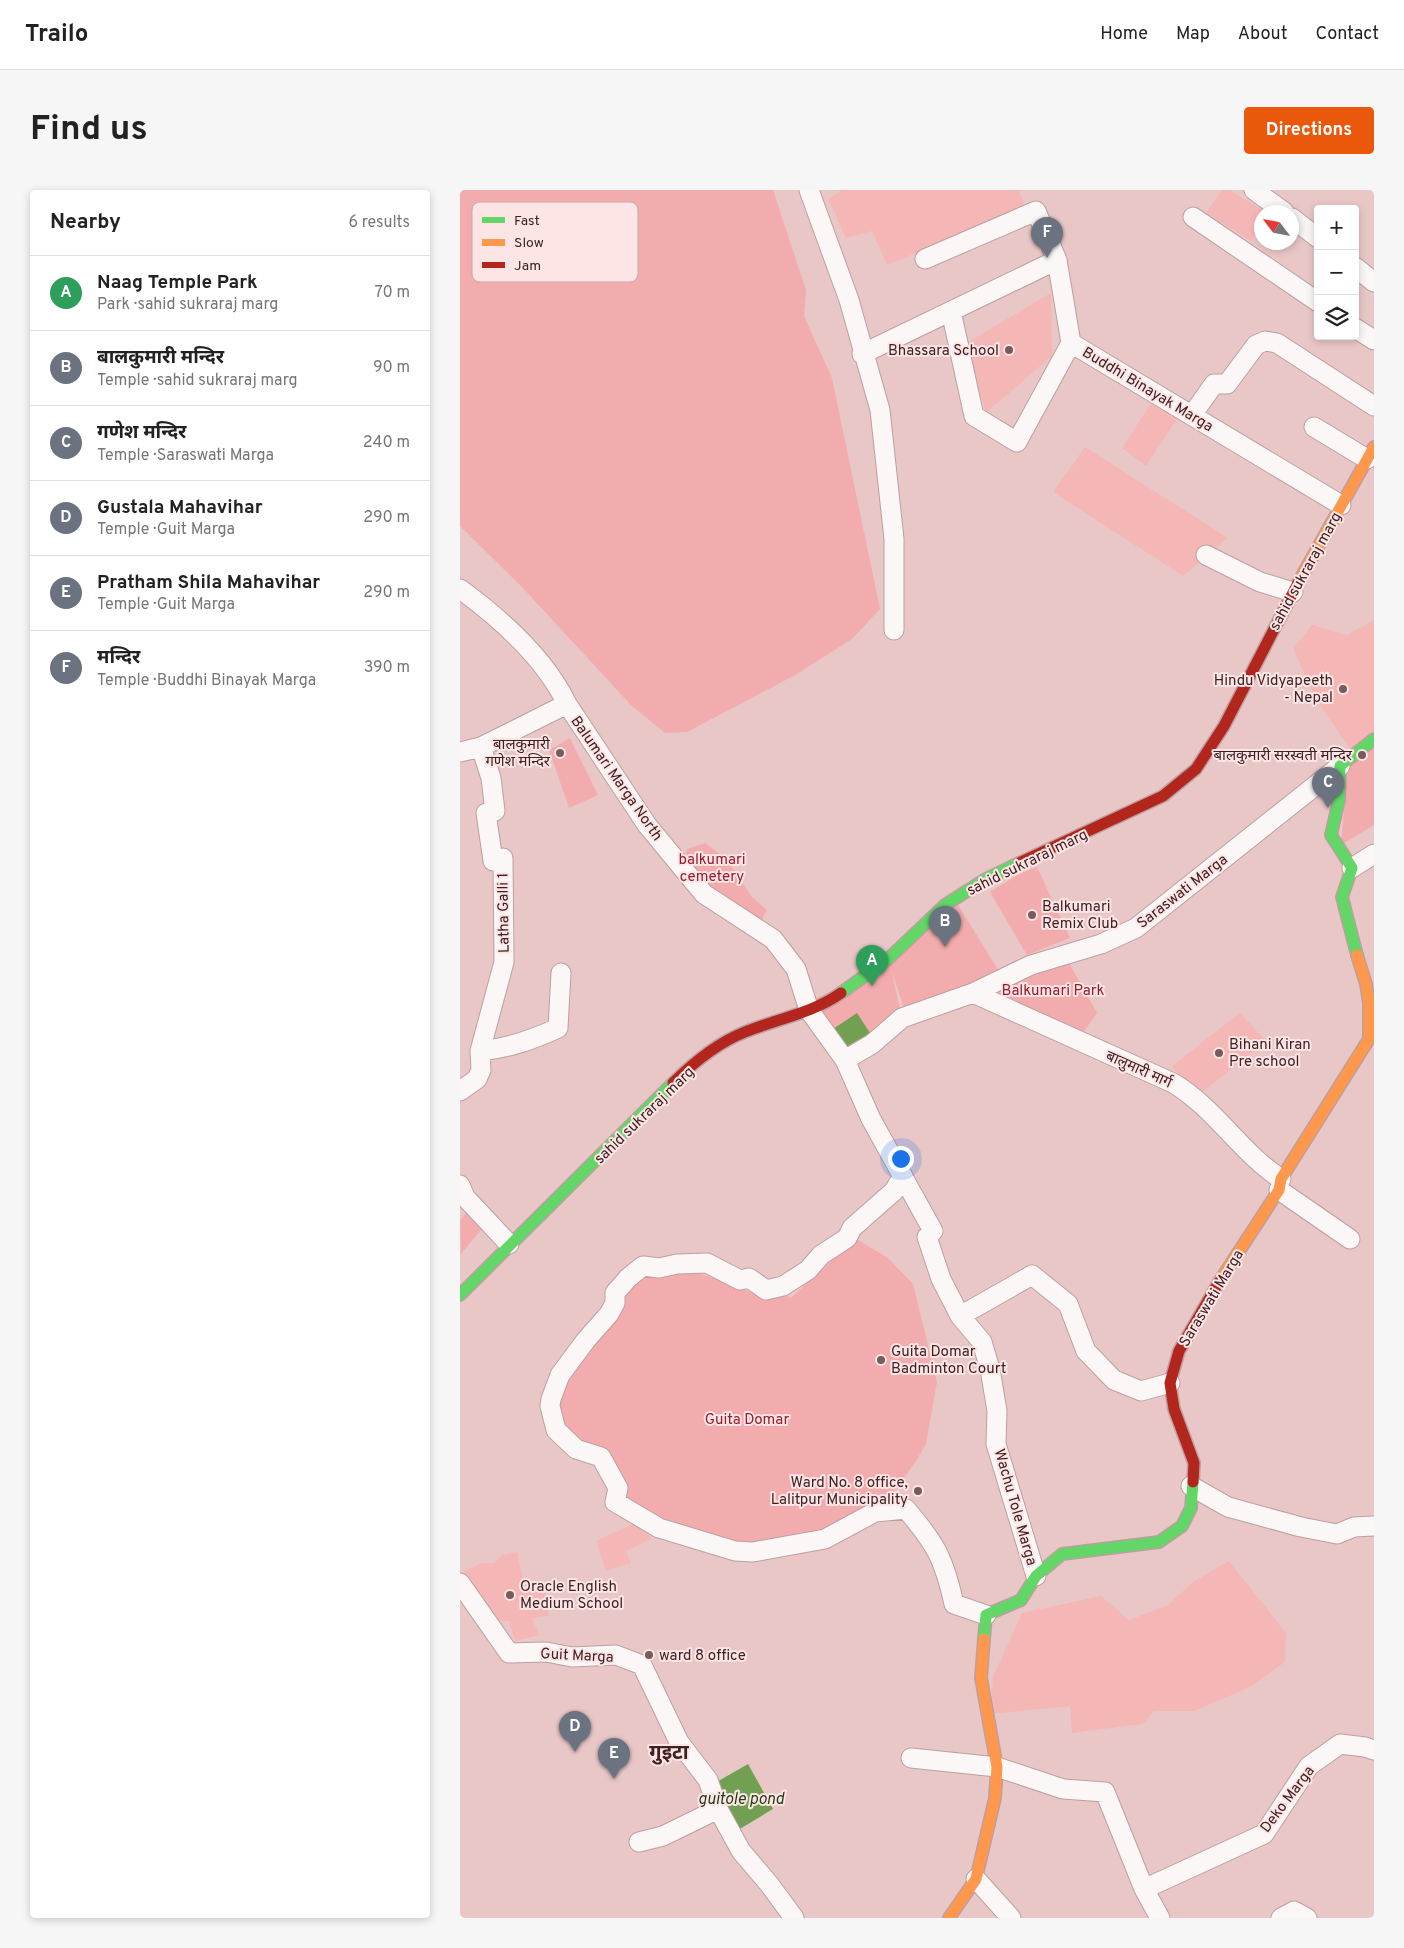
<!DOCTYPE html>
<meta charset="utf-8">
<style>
:root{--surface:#fff;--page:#f6f6f6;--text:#222;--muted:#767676;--line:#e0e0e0;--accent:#ea580c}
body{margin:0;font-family:Overpass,"Noto Sans Devanagari",sans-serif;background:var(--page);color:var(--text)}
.controls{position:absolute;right:15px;top:15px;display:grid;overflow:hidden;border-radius:5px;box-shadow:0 2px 8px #0003}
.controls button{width:45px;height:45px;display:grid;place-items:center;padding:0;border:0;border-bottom:1px solid var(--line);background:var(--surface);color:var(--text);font:25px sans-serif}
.compass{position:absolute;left:794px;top:15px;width:45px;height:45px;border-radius:50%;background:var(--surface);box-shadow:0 2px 8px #0003;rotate:302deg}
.you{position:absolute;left:440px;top:968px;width:18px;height:18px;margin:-12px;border:4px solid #fff;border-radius:50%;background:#1a73e8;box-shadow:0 0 0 8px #1a73e833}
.badge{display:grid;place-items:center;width:32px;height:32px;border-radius:50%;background:var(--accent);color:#fff;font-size:16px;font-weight:700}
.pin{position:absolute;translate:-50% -41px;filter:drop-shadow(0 1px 2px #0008)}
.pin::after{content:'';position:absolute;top:26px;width:18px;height:15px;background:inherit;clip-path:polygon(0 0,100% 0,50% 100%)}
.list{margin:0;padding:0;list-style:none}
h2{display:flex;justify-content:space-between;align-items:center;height:65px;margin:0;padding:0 20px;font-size:21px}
h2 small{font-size:16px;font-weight:400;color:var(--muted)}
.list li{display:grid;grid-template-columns:32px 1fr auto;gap:15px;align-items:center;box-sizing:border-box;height:75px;padding:0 20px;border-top:1px solid var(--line)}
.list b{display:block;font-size:19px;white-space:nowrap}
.list p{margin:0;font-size:16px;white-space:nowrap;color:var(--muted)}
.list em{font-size:16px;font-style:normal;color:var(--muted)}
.icon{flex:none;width:28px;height:28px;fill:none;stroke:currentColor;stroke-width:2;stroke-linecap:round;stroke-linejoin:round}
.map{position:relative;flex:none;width:914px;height:1728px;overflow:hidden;border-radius:5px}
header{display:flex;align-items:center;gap:30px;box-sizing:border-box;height:70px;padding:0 25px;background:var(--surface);border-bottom:1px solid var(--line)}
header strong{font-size:24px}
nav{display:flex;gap:28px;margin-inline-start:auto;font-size:18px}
.intro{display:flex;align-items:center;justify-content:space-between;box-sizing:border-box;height:120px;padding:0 30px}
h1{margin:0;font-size:35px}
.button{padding:12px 22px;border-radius:5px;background:var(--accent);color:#fff;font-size:18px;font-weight:700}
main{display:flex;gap:30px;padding:0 30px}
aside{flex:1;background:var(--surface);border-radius:5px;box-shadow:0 2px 8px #0003}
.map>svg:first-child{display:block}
.built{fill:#f5b6b6}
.green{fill:#f3acad}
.water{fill:#71a053}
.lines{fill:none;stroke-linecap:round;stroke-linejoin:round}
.street-casing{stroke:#bd9fa0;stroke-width:21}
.fast-casing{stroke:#bd9fa0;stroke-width:14}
.slow-casing{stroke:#bd9fa0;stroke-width:14}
.jam-casing{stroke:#bd9fa0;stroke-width:14}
.street{stroke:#fcf7f7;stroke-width:19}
.fast{stroke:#63d668;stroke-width:11}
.slow{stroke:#ff974d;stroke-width:11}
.jam{stroke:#b3261e;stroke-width:11}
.poi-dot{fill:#7a5b5c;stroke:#fee5e5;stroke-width:2}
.labels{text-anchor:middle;stroke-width:4;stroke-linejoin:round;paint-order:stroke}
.poi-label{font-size:15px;fill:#3f2122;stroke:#fee5e5;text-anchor:end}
.street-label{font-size:15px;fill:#3f2122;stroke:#fee5e5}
.park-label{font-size:15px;fill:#951c2e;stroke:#fee5e5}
.water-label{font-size:16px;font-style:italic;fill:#1c3c12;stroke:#fee5e5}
.district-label{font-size:20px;font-weight:bold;fill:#3f2122;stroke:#fee5e5}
.key{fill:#fee5e5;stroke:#c5aaaa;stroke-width:1}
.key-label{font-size:14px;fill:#3f2122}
</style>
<header>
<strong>Trailo</strong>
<nav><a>Home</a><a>Map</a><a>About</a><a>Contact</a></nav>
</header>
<div class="intro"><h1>Find us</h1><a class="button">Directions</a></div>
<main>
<aside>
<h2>Nearby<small>6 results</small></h2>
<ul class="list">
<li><span class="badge" style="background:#2e9e5b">A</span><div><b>Naag Temple Park</b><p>Park · sahid sukraraj marg</p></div><em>70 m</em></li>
<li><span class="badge" style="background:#6b7280">B</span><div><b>बालकुमारी मन्दिर</b><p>Temple · sahid sukraraj marg</p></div><em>90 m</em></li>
<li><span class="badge" style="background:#6b7280">C</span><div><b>गणेश मन्दिर</b><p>Temple · Saraswati Marga</p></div><em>240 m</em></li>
<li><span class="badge" style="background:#6b7280">D</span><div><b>Gustala Mahavihar</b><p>Temple · Guit Marga</p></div><em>290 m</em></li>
<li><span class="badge" style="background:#6b7280">E</span><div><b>Pratham Shila Mahavihar</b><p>Temple · Guit Marga</p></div><em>290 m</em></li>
<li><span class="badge" style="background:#6b7280">F</span><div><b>मन्दिर</b><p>Temple · Buddhi Binayak Marga</p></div><em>390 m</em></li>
</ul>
</aside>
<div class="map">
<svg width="914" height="1728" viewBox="0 0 914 1728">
<rect width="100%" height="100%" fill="#e9c7c7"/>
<path class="built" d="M382 0H559L565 18 427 75 412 41 386 48 368 9Z
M762 0H770L805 22H802L801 34 791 51 746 23Z
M591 103 592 166 526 223 505 154Z
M697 204 723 220 686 276 662 258Z
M625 257 768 348 723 386 593 302Z
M914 430V545L890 559 857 511 833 459 852 435 887 445Z
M780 823 806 851 739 905 712 876Z
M179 1331 191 1349 166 1361 171 1373 146 1381 136 1351Z
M57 1362 65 1399 84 1397 89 1426 72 1428 79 1445 55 1451 49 1431 30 1430 3 1382 22 1373H34L42 1365Z
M769 1371 826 1443 825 1472 790 1497 734 1521H694L683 1534 612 1543 610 1516 530 1524 533 1487 562 1423 641 1406 669 1430 708 1415 733 1392Z"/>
<path class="green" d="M0 0H313L346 100 344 126 372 188 420 419 392 449 337 484 227 542 205 543 171 515 62 397 0 336Z
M110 548 138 605 109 618 89 560Z
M914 558V635L881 655 888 577Z
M245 653 267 669 291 706 307 720 300 733 253 701 224 671 227 659Z
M577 677 610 748 567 765 530 702 561 683Z
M494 708 540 783 445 821 431 779 442 828 386 869 351 822Z
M609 773 637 823 622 844 533 799 571 779Z
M10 1017 25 1035 1 1064 0 1031Z
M395 1048 428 1068 453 1094 477 1192 466 1254 456 1271 437 1298 381 1338 286 1358 204 1336 168 1316 152 1286 104 1245 95 1208 184 1079 227 1080 275 1094C286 1103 303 1107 315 1101L331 1108Z"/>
<path class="water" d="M397 823 410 843 384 858 373 839Z
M288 1574 313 1619 273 1643 255 1593Z"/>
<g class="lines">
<defs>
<path id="street" d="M349 0 389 110 420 220 434 349V440
M794 0 824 22
M733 27 858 112
M832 28 858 48
M465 69 576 21 597 70 611 153
M895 77 914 92
M491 121 514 226 557 252 611 153 881 315
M895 138 914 150
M402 164 597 70
M732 225 754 194H767L796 155 805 151 817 153 914 216
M854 237 907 269
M746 365 800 392 833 402
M0 399C41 429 85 468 107 514L187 635 244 704 313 749 336 779 349 820 385 870 411 929 473 1041 467 1047 481 1089 500 1126 522 1152 530 1179 537 1221 536 1254 576 1386
M0 562 21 557 107 514
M892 678 914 664
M513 803 713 893C755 918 780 962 821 989
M20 861C49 858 72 850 98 838L101 783
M385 870 412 854 442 828 513 803 571 775 641 754 676 738 880 576
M0 901 17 889 21 880 20 861 44 772 43 668 33 671 26 623 35 621 31 588 21 557
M443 986 434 1001 392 1038 387 1048 361 1065 348 1080 323 1096 306 1100 289 1088 280 1090 247 1073 217 1074 199 1078 183 1076 168 1088 155 1103V1113L149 1124 126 1150 100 1185 91 1209 90 1216 96 1240 116 1259 141 1267 158 1298 155 1312 199 1338 275 1361 293 1362 365 1349 415 1322 446 1319C476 1354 484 1369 494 1414L526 1425
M0 995 5 1007 49 1054
M819 1000 890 1049
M500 1126 572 1085 608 1114 626 1161 654 1190 681 1201 710 1193
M731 1296 768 1317 841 1337 877 1344 894 1337 914 1336
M0 1393 49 1463 86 1462 112 1467 156 1465 182 1475 219 1552 248 1590 258 1619 281 1661 309 1694 334 1728
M451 1568 537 1577 603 1599 645 1602 684 1699 700 1728
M179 1652 203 1646 258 1619
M516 1689 551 1728
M684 1699 804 1644 849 1576 880 1554 905 1557 914 1560
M821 1728 834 1721 847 1728"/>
<path id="fast" d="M897 765 882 707 892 678 871 645 879 610 880 576 914 549
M381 803 428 769 485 715 526 689 559 673
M0 1105 213 893
M524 1449 526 1425 561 1410 576 1386 602 1364 699 1352 722 1336 731 1318 733 1292"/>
<path id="slow" d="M838 393 914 257
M759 1092 819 1000 821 989 909 849V813L906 794 897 765
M489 1728 516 1689 535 1608 537 1577 521 1488 524 1449"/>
<path id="jam" d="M559 673 703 606 736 579 764 536 838 393
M213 893C233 873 257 853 285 842 317 829 353 823 381 803
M733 1292 734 1273 714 1219 710 1193 719 1161 759 1092"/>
</defs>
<use href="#street" class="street-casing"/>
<use href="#fast" class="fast-casing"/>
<use href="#slow" class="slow-casing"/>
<use href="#jam" class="jam-casing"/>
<use href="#street" class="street"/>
<use href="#fast" class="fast"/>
<use href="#slow" class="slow"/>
<use href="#jam" class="jam"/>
</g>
<g class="poi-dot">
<circle cx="549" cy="160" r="5"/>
<circle cx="883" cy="499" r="5"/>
<circle cx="100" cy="563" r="5"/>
<circle cx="902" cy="565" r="5"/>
<circle cx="572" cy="725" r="5"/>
<circle cx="759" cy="863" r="5"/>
<circle cx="421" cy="1170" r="5"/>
<circle cx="458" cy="1301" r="5"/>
<circle cx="50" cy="1405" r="5"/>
<circle cx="189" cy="1465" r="5"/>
</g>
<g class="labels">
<g class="poi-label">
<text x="539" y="165">Bhassara School</text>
<text x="873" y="495">Hindu Vidyapeeth<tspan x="873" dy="17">- Nepal</tspan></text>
<text x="90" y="559">बालकुमारी<tspan x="90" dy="17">गणेश मन्दिर</tspan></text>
<text x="892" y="570">बालकुमारी सरस्वती मन्दिर</text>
<text x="582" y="721" text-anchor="start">Balkumari<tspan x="582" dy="17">Remix Club</tspan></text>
<text x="769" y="859" text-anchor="start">Bihani Kiran<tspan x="769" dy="17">Pre school</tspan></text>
<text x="431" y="1166" text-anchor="start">Guita Domar<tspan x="431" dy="17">Badminton Court</tspan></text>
<text x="448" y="1297">Ward No. 8 office,<tspan x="448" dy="17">Lalitpur Municipality</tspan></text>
<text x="60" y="1401" text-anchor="start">Oracle English<tspan x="60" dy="17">Medium School</tspan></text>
<text x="199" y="1470" text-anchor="start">ward 8 office</text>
</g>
<g class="street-label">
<text transform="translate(688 199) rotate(31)" y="5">Buddhi Binayak Marga</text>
<text transform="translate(845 381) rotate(-61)" y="5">sahid sukraraj marg</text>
<text transform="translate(157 588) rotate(55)" y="5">Balumari Marga North</text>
<text transform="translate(567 672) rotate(-26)" y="5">sahid sukraraj marg</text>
<text transform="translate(722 701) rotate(-38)" y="5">Saraswati Marga</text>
<text transform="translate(43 723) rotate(-91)" y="5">Latha Galli 1</text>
<text transform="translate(679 879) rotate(24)" y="5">बालुमारी मार्ग</text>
<text transform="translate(184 925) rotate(-44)" y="5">sahid sukraraj marg</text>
<text transform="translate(751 1108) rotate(-59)" y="5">Saraswati Marga</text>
<text transform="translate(556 1317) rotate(74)" y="5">Wachu Tole Marga</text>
<text transform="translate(117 1465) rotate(3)" y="5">Guit Marga</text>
<text transform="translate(827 1609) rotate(-53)" y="5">Deko Marga</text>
</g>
<g class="park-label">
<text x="252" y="674">balkumari<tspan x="252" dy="17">cemetery</tspan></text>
<text x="593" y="805">Balkumari Park</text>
<text x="287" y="1234">Guita Domar</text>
</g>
<g class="water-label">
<text x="281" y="1614">guitole pond</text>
</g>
<g class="district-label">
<text x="209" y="1569">गुइटा</text>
</g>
</g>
<rect x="12" y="12" width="166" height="80" rx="8" class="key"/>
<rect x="22" y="27" width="23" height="6" fill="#63d668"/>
<rect x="22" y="49" width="23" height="7" fill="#ff974d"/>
<rect x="22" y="72" width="23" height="6" fill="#b3261e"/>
<g class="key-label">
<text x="54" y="35">Fast</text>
<text x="54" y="57">Slow</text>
<text x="54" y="80">Jam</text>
</g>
</svg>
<div class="controls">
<button>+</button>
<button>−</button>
<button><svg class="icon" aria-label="layers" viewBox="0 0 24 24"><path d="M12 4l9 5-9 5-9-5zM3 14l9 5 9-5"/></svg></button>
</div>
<svg class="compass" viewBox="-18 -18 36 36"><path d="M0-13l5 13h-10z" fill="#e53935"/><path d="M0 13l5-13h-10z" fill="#767676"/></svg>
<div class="you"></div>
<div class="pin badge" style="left:412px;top:796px;background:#2e9e5b">A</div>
<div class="pin badge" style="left:485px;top:757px;background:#6b7280">B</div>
<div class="pin badge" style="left:868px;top:618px;background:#6b7280">C</div>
<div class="pin badge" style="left:115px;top:1562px;background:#6b7280">D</div>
<div class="pin badge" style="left:154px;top:1589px;background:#6b7280">E</div>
<div class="pin badge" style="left:587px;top:68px;background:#6b7280">F</div>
</div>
</main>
